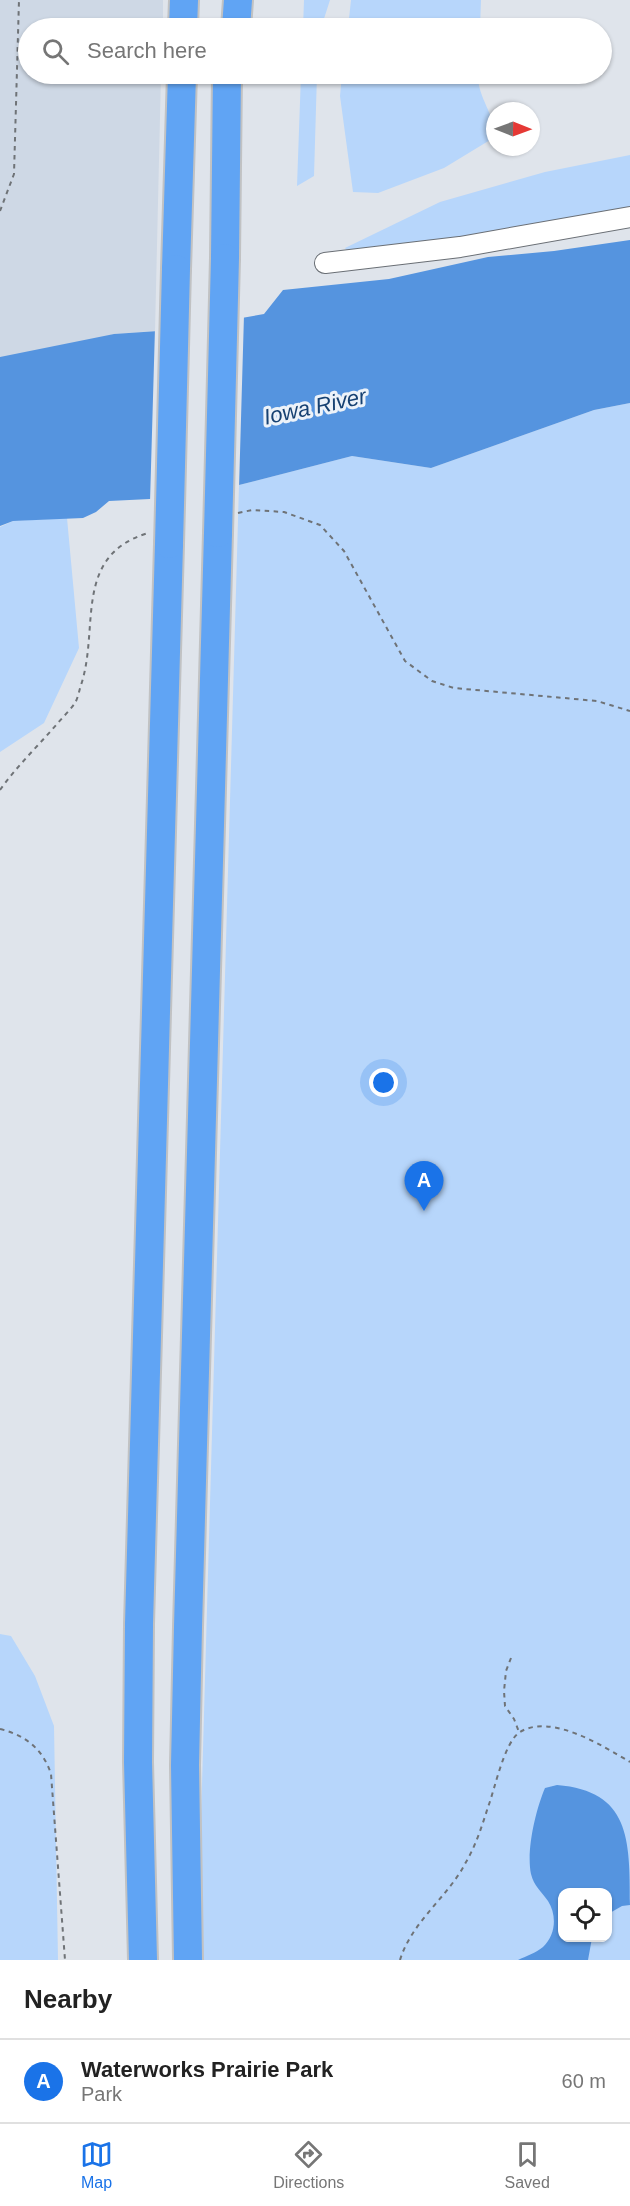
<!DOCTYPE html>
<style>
:root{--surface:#fff;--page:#f2f2f2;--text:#222;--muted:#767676;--line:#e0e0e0;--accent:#1a73e8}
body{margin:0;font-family:Arial,sans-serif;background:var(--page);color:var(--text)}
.controls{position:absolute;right:18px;bottom:18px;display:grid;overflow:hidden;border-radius:12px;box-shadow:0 2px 4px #0004}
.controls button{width:54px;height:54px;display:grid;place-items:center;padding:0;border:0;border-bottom:2px solid var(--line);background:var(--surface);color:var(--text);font:30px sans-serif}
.compass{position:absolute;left:486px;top:102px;width:54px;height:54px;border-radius:50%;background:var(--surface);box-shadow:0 2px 4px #0004;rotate:91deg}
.you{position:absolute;left:384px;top:1083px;width:21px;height:21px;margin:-15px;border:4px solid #fff;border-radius:50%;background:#1a73e8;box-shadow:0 0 0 9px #1a73e833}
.badge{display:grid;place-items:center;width:39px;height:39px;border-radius:50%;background:var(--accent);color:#fff;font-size:20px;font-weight:700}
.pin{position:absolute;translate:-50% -50px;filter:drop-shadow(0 2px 3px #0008)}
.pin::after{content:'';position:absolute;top:32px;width:21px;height:18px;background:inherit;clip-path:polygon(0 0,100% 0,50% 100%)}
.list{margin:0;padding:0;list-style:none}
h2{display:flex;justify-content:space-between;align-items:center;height:78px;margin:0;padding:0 24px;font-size:26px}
h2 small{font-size:20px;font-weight:400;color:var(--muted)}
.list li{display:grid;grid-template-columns:39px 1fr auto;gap:18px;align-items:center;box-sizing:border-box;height:84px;padding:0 24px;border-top:2px solid var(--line)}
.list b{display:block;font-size:22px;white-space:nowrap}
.list p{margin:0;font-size:20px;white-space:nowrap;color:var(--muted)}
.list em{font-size:20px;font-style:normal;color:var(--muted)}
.icon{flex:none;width:33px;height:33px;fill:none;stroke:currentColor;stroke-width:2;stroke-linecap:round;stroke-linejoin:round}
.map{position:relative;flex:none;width:630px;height:1960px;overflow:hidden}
.search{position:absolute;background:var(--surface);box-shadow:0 2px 4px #0004;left:18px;right:18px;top:18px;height:66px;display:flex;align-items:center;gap:15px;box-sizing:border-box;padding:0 21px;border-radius:33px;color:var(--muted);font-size:22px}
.sheet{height:162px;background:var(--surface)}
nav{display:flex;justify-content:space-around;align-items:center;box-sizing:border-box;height:84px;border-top:2px solid var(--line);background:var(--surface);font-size:16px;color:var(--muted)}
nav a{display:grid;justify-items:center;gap:3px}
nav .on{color:var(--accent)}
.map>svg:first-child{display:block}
.built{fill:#ced8e5}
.green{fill:#b7d6fb;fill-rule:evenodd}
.water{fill:#5594df}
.pier{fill:#dfe4eb}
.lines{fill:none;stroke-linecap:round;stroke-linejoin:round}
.minor-casing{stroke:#6a6f75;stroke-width:22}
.highway-casing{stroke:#c1c2c3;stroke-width:32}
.path{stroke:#6f7377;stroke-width:2;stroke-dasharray:4.5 4.5;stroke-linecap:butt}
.minor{stroke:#fff;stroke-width:20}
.highway{stroke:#60a4f4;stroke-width:28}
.highway-bridge-casing{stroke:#c1c2c3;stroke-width:32;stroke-linecap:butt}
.highway-bridge{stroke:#60a4f4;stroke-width:28}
.labels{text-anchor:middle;stroke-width:6;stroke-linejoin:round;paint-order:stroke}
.water-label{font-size:22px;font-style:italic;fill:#164172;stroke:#ecf2f9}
</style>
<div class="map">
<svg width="630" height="1960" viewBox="0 0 630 1960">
<rect width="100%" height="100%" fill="#dfe4eb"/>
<path class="built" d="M0 0H163V28H28V74H161L155 331 114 334 0 365Z"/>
<path class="green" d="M304 0H330L321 28H303Z
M351 0H481L480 28H348Z
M301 74H317L314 176 297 186Z
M342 74H478C477 97 495 114 495 137L444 168 378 193 353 192 340 96Z
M630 155V207L557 226 351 256 345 248 440 202 545 172Z
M630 403V1960H197L239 485 352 456 431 468 594 410ZM562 1892H608V1938H562Z
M67 518 79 648 44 723 0 752V527L13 521Z
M0 1634 11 1636 35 1676 54 1726 58 1960H0Z"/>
<path class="water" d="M630 240V403L594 410 431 468 352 456 239 485 150 499 109 501 96 512 83 518 13 521 0 526V357L114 334 173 330 264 314 283 290 389 279 488 257 554 251Z
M557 1785C630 1791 630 1839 630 1905L622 1906 608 1914V1892H562V1938H592L588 1960H518C526 1956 536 1953 543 1947 556 1935 557 1915 548 1901 541 1891 534 1886 531 1874 526 1850 536 1809 545 1788Z"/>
<path class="pier" d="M244 315 239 488 150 502 155 328 173 327Z"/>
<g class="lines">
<defs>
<path id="minor" d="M325 263 460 247 630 217"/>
<path id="highway" d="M183 28 184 0
M236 28 238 0
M225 258 227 74
M176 269 182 74
M143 1960 138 1762 139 1624 169 544
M188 1960 185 1765 188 1627 218 533"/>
</defs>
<use href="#minor" class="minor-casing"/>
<use href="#highway" class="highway-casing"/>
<path class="path" d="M0 211 14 174 19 0
M238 513 252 510 284 512 320 525 344 551 405 661 432 681 454 688 597 701 630 711
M0 790C17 766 38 746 57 724 63 717 70 710 75 703 78 698 79 691 81 685 100 628 72 556 148 533
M511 1658 506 1671 504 1691 505 1706 514 1719 519 1732
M0 1729C25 1735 43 1749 51 1774L65 1960
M400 1960C412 1921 449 1896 466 1862 476 1845 482 1826 488 1807 495 1789 504 1742 520 1732 551 1713 603 1746 630 1762"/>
<use href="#minor" class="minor"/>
<use href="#highway" class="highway"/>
<defs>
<path id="highway-bridge" d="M218 533 225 258
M169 544 176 269"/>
</defs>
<use href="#highway-bridge" class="highway-bridge-casing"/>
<use href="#highway-bridge" class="highway-bridge"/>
</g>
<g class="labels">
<g class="water-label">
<text transform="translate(315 406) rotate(-12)" y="8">Iowa River</text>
</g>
</g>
</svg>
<div class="controls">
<button><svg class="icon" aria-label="locate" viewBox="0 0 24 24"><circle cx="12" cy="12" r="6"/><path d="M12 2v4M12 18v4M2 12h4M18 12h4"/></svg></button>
</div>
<svg class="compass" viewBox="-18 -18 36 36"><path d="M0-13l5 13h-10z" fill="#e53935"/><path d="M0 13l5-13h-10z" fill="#767676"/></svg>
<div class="you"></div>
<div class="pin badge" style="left:424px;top:1211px">A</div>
<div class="search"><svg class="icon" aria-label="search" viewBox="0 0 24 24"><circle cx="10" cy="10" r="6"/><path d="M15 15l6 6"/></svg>Search here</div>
</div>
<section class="sheet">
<h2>Nearby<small></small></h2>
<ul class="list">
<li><span class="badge">A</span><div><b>Waterworks Prairie Park</b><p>Park</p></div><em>60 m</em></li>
</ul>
</section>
<nav>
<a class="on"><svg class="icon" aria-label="map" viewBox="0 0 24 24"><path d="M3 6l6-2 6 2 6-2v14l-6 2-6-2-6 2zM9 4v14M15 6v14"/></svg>Map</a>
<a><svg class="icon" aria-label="directions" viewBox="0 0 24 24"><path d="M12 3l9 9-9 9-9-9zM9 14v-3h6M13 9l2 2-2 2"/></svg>Directions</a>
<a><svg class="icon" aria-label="saved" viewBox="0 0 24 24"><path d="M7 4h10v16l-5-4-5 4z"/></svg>Saved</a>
</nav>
